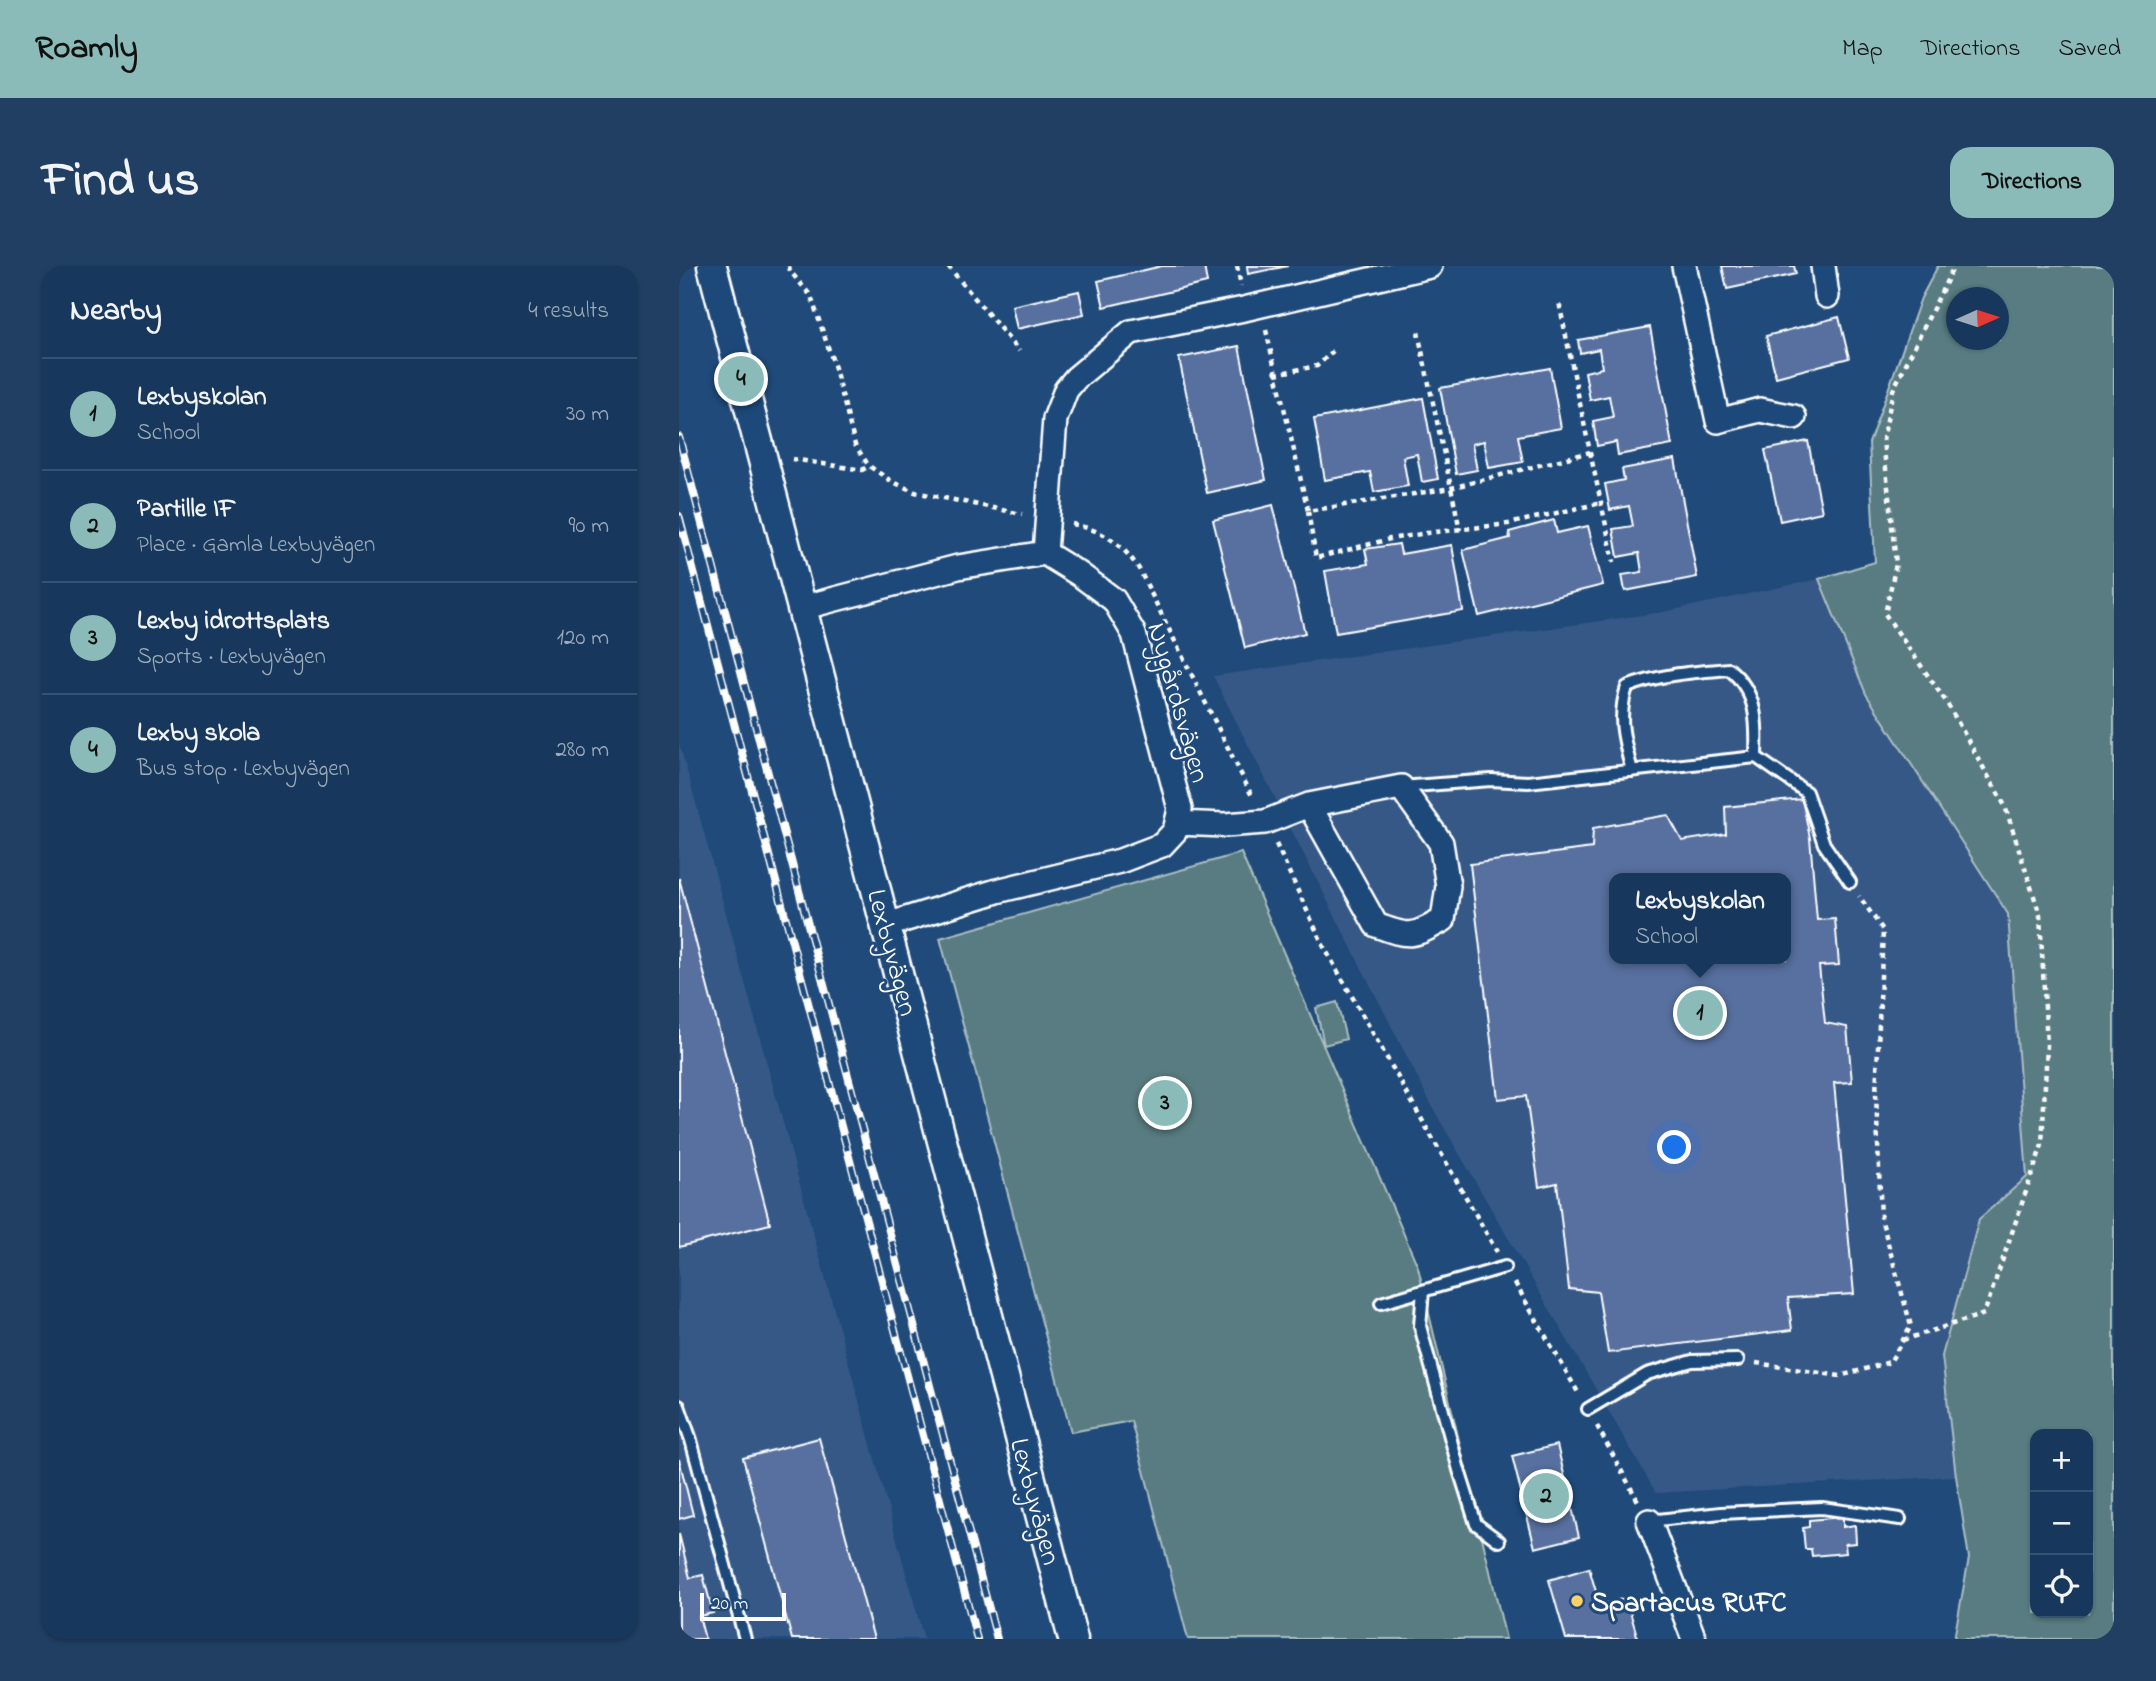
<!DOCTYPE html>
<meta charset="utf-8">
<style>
:root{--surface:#17385c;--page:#203f62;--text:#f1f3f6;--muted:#9eacbb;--line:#365272;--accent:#8bbbb9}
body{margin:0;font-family:"Indie Flower",sans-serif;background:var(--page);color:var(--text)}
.controls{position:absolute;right:21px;bottom:21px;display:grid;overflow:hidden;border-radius:14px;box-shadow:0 2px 5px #0004}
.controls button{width:63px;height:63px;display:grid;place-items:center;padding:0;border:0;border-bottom:2px solid var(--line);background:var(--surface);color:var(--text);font:35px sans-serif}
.compass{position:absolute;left:1267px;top:21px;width:63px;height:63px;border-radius:50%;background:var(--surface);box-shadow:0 2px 5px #0004;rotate:87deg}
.scale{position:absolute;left:21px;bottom:18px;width:86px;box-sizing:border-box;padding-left:7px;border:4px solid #fff;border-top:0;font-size:19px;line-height:24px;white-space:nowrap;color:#fff;-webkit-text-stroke:5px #1f4a7a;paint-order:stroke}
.you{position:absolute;left:996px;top:882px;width:24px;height:24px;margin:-18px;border:5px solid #fff;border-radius:50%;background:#1a73e8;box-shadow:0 0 0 10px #1a73e833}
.badge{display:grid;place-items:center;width:46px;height:46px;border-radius:50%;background:var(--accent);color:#111;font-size:23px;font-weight:700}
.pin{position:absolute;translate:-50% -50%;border:4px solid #fff;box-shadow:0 2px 7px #0006}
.popup{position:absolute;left:930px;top:607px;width:182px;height:91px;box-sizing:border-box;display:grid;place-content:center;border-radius:14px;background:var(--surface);filter:drop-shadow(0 2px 5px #0005);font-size:23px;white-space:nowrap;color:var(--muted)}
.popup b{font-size:26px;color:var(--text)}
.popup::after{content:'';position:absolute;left:50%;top:100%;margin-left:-14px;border:14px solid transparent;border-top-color:var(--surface)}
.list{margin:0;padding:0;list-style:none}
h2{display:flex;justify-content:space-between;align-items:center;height:91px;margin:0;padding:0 28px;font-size:30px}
h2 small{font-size:23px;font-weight:400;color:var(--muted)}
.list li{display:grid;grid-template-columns:46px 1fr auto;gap:21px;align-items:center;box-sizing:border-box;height:112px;padding:0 28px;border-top:2px solid var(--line)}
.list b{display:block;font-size:26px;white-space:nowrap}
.list p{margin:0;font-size:23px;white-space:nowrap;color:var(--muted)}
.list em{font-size:23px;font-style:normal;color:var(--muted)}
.icon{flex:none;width:38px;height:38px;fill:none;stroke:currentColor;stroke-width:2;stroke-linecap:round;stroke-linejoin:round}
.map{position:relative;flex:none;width:1435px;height:1373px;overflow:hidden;border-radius:21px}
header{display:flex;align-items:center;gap:42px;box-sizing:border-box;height:98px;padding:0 35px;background:var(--accent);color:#111}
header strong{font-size:33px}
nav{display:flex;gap:38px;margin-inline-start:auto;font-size:24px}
.intro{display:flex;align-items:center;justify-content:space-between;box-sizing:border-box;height:168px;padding:0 42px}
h1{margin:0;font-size:49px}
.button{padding:18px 32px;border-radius:21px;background:var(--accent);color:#111;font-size:24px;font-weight:700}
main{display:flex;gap:42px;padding:0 42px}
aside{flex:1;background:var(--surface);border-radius:21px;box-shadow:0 2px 5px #0004}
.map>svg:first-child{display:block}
.built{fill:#345887;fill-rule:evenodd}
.green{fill:#587c81;stroke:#acbec0;stroke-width:2;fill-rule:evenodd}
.building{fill:#596f9f;stroke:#fff;stroke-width:2;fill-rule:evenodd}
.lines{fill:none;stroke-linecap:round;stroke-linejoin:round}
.service-casing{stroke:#fff;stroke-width:16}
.minor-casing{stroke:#fff;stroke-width:28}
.tertiary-casing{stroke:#fff;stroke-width:33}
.path{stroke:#fff;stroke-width:4.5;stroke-dasharray:5 5;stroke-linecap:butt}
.service{stroke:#1f4a7a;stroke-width:10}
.minor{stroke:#1f4a7a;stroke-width:23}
.tertiary{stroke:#1f4a7a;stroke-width:28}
.rail-casing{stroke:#fff;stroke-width:8}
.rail{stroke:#1f4a7a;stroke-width:5;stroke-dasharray:16;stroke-linecap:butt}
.poi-dot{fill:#ffd166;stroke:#1f4a7a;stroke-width:2.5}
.labels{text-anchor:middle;stroke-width:6;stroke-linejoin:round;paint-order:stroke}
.street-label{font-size:28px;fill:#fff;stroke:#1f4a7a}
.poi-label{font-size:28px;font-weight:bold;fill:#fff;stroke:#1f4a7a;text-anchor:start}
</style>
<header>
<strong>Roamly</strong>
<nav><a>Map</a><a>Directions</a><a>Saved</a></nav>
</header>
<div class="intro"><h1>Find us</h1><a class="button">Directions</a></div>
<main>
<aside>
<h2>Nearby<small>4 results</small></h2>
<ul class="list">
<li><span class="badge">1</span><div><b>Lexbyskolan</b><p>School</p></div><em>30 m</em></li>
<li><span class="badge">2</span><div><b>Partille IF</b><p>Place · Gamla Lexbyvägen</p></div><em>90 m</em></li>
<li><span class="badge">3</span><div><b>Lexby idrottsplats</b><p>Sports · Lexbyvägen</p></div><em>120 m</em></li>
<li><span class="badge">4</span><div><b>Lexby skola</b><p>Bus stop · Lexbyvägen</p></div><em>280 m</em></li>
</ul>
</aside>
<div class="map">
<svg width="1435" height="1373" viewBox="0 0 1435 1373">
<rect width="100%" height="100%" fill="#1f4a7a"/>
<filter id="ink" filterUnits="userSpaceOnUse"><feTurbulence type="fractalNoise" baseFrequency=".0143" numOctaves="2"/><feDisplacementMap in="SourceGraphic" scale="14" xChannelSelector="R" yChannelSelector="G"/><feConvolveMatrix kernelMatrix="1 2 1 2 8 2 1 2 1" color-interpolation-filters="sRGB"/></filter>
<g filter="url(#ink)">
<path class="built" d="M1140 313 1187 428 1329 648 1348 911 1300 953 1263 1090 1277 1210 977 1227 756 846 534 410 984 346ZM935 612H1107V693H935Z
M0 477 15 530 245 1373H0Z"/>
<path class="green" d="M1259 0H1435V1373H1275L1290 1292 1277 1210 1263 1090 1300 953 1348 911 1329 648 1187 428 1140 313 1196 296 1190 177 1242 32ZM1278 32H1320V74H1278ZM1409 1168V1347H1356V1168Z
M562 587 739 1001 827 1373H509L452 1155 392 1166 261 672Z
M658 736 667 773 645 779 637 742Z"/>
<path class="building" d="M483 0H525L528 17 425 41 419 15Z
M568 0H609L569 8Z
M1043 0H1115L1117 8 1048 23Z
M400 25 405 48 338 63 333 40Z
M1160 51 1170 92 1097 111 1087 70Z
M971 61 993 179 939 189 937 176 918 180 914 155 934 151 930 130 911 134 906 106 923 102 920 83 901 87 899 74Z
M560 80 587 214 528 227 500 92Z
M871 102 882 162 839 170 844 196 810 202 805 175 793 178 798 204 777 208 761 122Z
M744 132 759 213 743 216 738 188 724 191 729 220 695 226 691 206 646 214 635 153Z
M1129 175 1143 246 1101 255 1086 184Z
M996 193 1018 311 946 325 943 309 963 306 960 287 939 291 934 263 954 260 950 240 931 244 926 218 945 214 943 203Z
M594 239 626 367 566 382 534 254Z
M875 254 878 267 909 260 924 319 800 350 784 284 831 272 830 266Z
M720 278 722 288 773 279 784 345 657 367 646 305 689 298 686 283Z
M1123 533 1131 572 1138 654 1156 653 1160 699 1140 700 1146 757 1168 761 1173 816 1155 817 1175 1028 1109 1032 1113 1064 929 1087 919 1026 890 1023 878 917 860 921 847 830 819 833 791 598 913 582 914 562 989 549 1003 575 1047 568 1046 541ZM935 612H1107V693H935Z
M0 612 91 958 0 981Z
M140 1172 195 1373H113L64 1192Z
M878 1179 900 1271 856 1282 833 1190Z
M0 1193 14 1249 0 1253Z
M1164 1251V1261L1176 1259 1177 1277 1166 1278 1167 1287 1133 1290 1132 1283H1126L1124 1262 1130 1261V1254Z
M0 1268 11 1312 24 1309 34 1347 20 1350 26 1373H0Z
M910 1302 921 1339 947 1332 959 1373H887L870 1314Z"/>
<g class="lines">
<defs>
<path id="service" d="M953 505C945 474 938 452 948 421 981 408 1015 406 1050 403 1079 427 1078 456 1077 491
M722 521 812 514 849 516 1077 491 1127 526 1145 578 1171 616
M744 1025 741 1060 780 1204 797 1258 820 1275
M702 1037 826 1001
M0 1140 12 1174 66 1373
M909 1143 968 1108 1013 1095 1059 1094
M970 1255 1042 1247 1143 1242 1221 1253"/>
<path id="minor" d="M1005 0 1039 155 1081 144 1115 151
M1144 0 1148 30
M366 287 376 153 387 124 397 112 452 66 565 43 751 0
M122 342 279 301 366 287 400 308 435 334 455 368 501 543 496 565 483 579 441 595 318 625 208 659
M498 557 546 559 586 556 630 539 722 521 762 577 769 620 764 654C733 671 731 672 697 659L630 539
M970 1255 1015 1373"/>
<path id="tertiary" d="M33 0 394 1373"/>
</defs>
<use href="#service" class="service-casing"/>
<use href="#minor" class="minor-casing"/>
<use href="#tertiary" class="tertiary-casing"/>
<path class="path" d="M110 0 111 5 132 30 156 102 176 179 190 200 212 215 236 226 343 248
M269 0 340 85
M558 0 562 20
M587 64 629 245 772 222 911 186 880 36
M739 66 781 264
M596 108 638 100 654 85
M911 186 935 296
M113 193 183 204 190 200
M629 245 637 292 711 273 748 267 829 258 922 237
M393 258C423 264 443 277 460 303L574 532
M597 578 645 681 818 986
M836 1017 900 1128
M1224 1074 1305 1048 1363 879 1368 779 1361 649 1326 540 1268 437 1206 348 1217 298 1204 174 1214 124 1275 0
M1077 1097 1161 1110 1211 1096 1232 1060 1202 952 1197 828 1204 664 1180 630
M918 1160 959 1235"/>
<use href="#service" class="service"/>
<use href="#minor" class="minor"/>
<use href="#tertiary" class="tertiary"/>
<defs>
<path id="rail" d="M0 171 318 1373
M0 250 298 1373"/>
</defs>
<use href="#rail" class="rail-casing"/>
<use href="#rail" class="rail"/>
</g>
</g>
<circle class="poi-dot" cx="898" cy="1335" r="7"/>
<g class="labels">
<g class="street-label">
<text transform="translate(501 436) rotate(74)" y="10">Nygårdsvägen</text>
<text transform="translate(215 686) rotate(75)" y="10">Lexbyvägen</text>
<text transform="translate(358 1235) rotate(75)" y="10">Lexbyvägen</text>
</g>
<g class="poi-label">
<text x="912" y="1345">Spartacus RUFC</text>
</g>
</g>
</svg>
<div class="controls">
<button>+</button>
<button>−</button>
<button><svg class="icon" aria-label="locate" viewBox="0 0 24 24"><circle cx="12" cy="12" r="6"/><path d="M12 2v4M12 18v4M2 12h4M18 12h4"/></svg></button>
</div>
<svg class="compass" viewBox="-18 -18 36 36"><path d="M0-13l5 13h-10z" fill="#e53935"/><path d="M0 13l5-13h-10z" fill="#9eacbb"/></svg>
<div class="scale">20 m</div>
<div class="you"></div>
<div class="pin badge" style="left:1021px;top:747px">1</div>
<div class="popup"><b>Lexbyskolan</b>School</div>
<div class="pin badge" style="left:867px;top:1230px">2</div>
<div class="pin badge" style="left:486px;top:837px">3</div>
<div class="pin badge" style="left:62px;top:113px">4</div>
</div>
</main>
